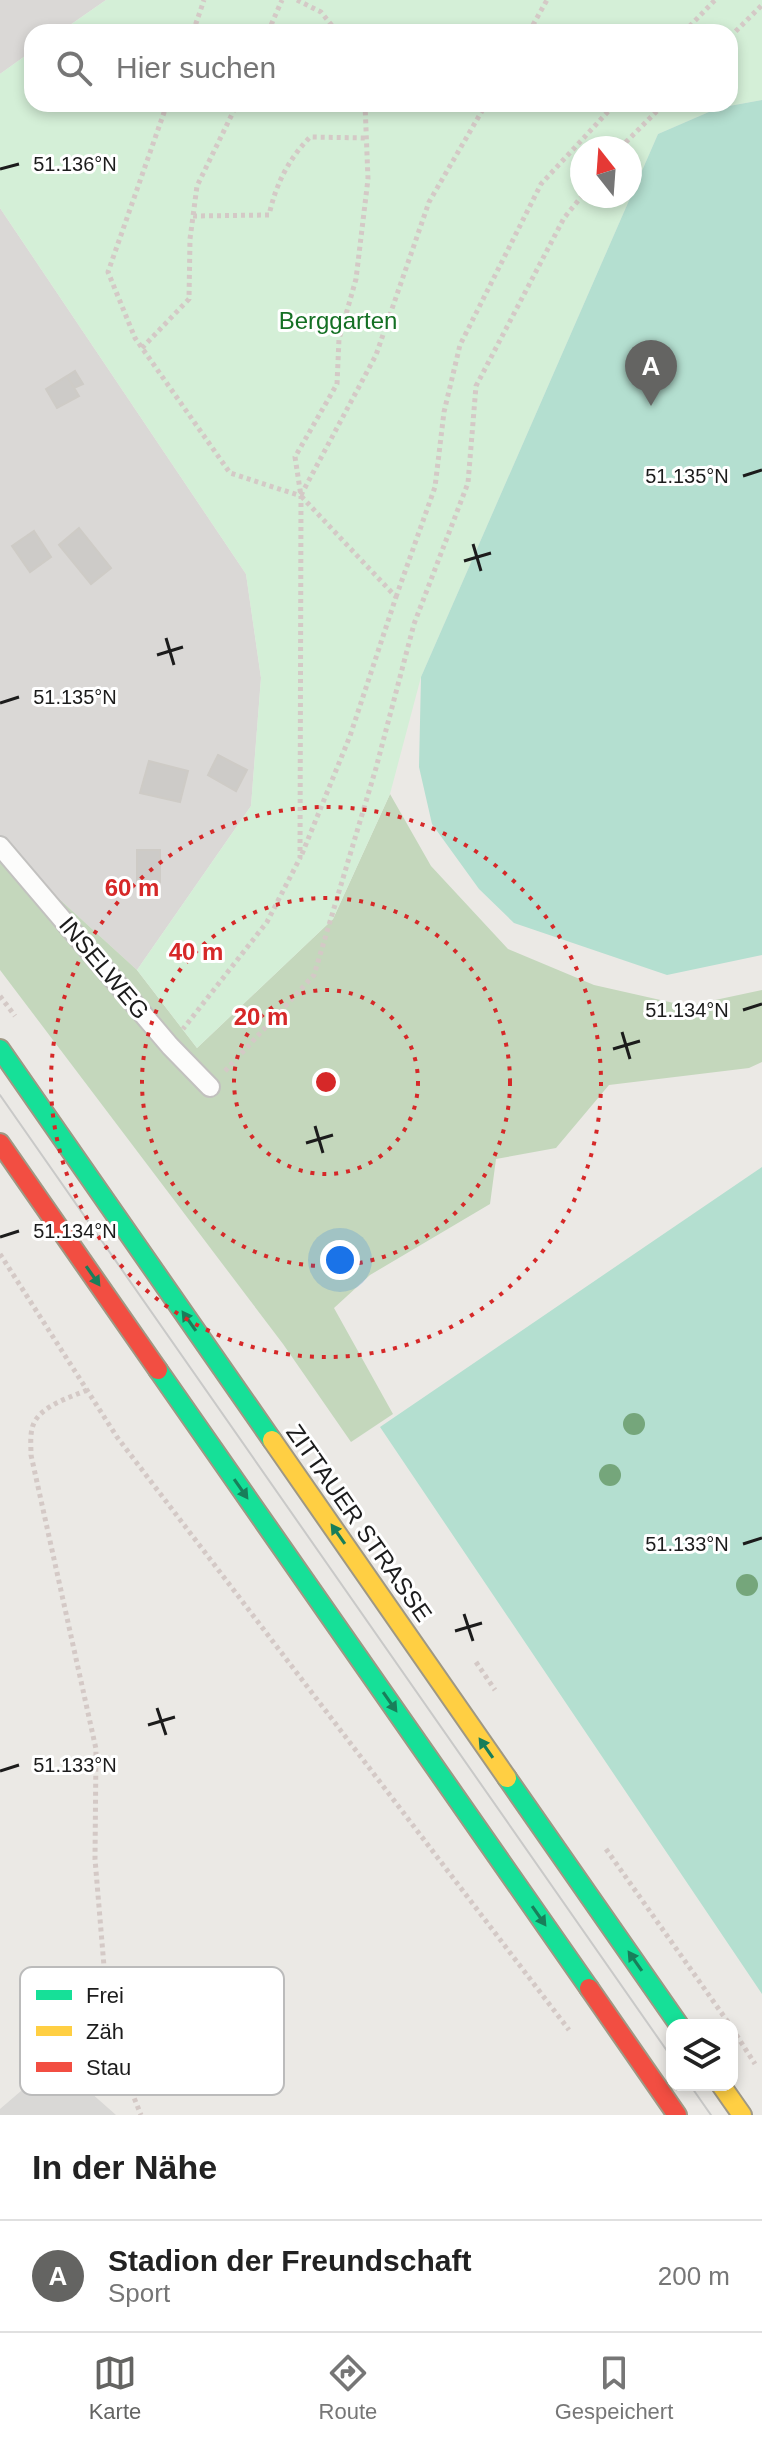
<!DOCTYPE html>
<html lang="de">
<meta charset="utf-8">
<style>
:root{--surface:#fff;--page:#f6f6f6;--text:#222;--muted:#767676;--line:#e0e0e0;--accent:#646462}
body{margin:0;font-family:Arial,sans-serif;background:var(--page);color:var(--text)}
.controls{position:absolute;right:24px;bottom:24px;display:grid;overflow:hidden;border-radius:16px;box-shadow:0 4px 12px #0003}
.controls button{width:72px;height:72px;display:grid;place-items:center;padding:0;border:0;border-bottom:2px solid var(--line);background:var(--surface);color:var(--text);font:40px sans-serif}
.compass{position:absolute;left:570px;top:136px;width:72px;height:72px;border-radius:50%;background:var(--surface);box-shadow:0 4px 12px #0003;rotate:343deg}
.you{position:absolute;left:340px;top:1260px;width:28px;height:28px;margin:-20px;border:6px solid #fff;border-radius:50%;background:#1a73e8;box-shadow:0 0 0 12px #1a73e833}
.badge{display:grid;place-items:center;width:52px;height:52px;border-radius:50%;background:var(--accent);color:#fff;font-size:26px;font-weight:700}
.pin{position:absolute;translate:-50% -66px;filter:drop-shadow(0 2px 4px #0008)}
.pin::after{content:'';position:absolute;top:42px;width:28px;height:24px;background:inherit;clip-path:polygon(0 0,100% 0,50% 100%)}
.list{margin:0;padding:0;list-style:none}
h2{display:flex;justify-content:space-between;align-items:center;height:104px;margin:0;padding:0 32px;font-size:34px}
h2 small{font-size:26px;font-weight:400;color:var(--muted)}
.list li{display:grid;grid-template-columns:52px 1fr auto;gap:24px;align-items:center;box-sizing:border-box;height:112px;padding:0 32px;border-top:2px solid var(--line)}
.list b{display:block;font-size:30px;white-space:nowrap}
.list p{margin:0;font-size:26px;white-space:nowrap;color:var(--muted)}
.list em{font-size:26px;font-style:normal;color:var(--muted)}
.icon{flex:none;width:44px;height:44px;fill:none;stroke:currentColor;stroke-width:2;stroke-linecap:round;stroke-linejoin:round}
.map{position:relative;flex:none;width:762px;height:2115px;overflow:hidden}
.search{position:absolute;background:var(--surface);box-shadow:0 4px 12px #0003;left:24px;right:24px;top:24px;height:88px;display:flex;align-items:center;gap:20px;box-sizing:border-box;padding:0 28px;border-radius:24px;color:var(--muted);font-size:30px}
.sheet{height:216px;background:var(--surface)}
nav{display:flex;justify-content:space-around;align-items:center;box-sizing:border-box;height:112px;border-top:2px solid var(--line);background:var(--surface);font-size:22px;color:var(--muted)}
nav a{display:grid;justify-items:center;gap:4px}
nav .on{color:var(--accent)}
.map>svg:first-child{display:block}
.residential{fill:#dad8d6}
.religious{fill:#d9d8d6}
.forest{fill:#c4d7bc}
.park{fill:#d4efd7;fill-rule:evenodd}
.pitch{fill:#b4dfd0}
.building{fill:#cdcbc8;stroke:#cecbc6;stroke-width:2}
.lines{fill:none;stroke-linecap:round;stroke-linejoin:round}
.lane-casing{stroke:#c2c1bf;stroke-width:22}
.fast-casing{stroke:#9f9884;stroke-width:22}
.slow-casing{stroke:#9f9884;stroke-width:22}
.jam-casing{stroke:#9f9884;stroke-width:22}
.path{stroke:#d4c9c6;stroke-width:5;stroke-dasharray:4 4;stroke-linecap:butt}
.lane{stroke:#fcfcfb;stroke-width:18}
.fast{stroke:#16e098;stroke-width:18}
.slow{stroke:#ffcf43;stroke-width:18}
.jam{stroke:#f24e42;stroke-width:18}
.tram{stroke:#c9c9c8;stroke-width:2}
.tree{fill:#75a67b}
.oneway{fill:#197e5a}
.ticks{fill:none;stroke:#1c1c1c;stroke-width:3}
.ring{fill:none;stroke:#d62828;stroke-width:4;stroke-dasharray:4 8}
.labels{text-anchor:middle;stroke-width:6;stroke-linejoin:round;paint-order:stroke}
.park-label{font-size:24px;fill:#147024;stroke:#fff}
.street-label{font-size:24px;fill:#1c1c1c;stroke:#fff}
.key{fill:#fff;stroke:#bbb;stroke-width:2}
.key-label{font-size:22px;fill:#1c1c1c}
.ticks-label{font-size:20px;text-anchor:middle;fill:#1c1c1c;stroke:#fff;stroke-width:6;stroke-linejoin:round;paint-order:stroke}
.centre{fill:#d62828;stroke:#fff;stroke-width:4}
.ring-label{font-size:24px;text-anchor:middle;font-weight:bold;fill:#d62828;stroke:#fff;stroke-width:6;stroke-linejoin:round;paint-order:stroke}
</style>
<div class="map">
<svg width="762" height="2115" viewBox="0 0 762 2115">
<rect width="100%" height="100%" fill="#ebe9e5"/>
<path class="residential" d="M0 0H106L60 32H32V51L0 74Z
M0 208 246 574 261 678 251 806 137 970 0 845Z"/>
<path class="religious" d="M56 2061V2062L116 2115H0V2109Z"/>
<path class="forest" d="M390 794 431 866 508 949 594 985 687 1006 762 990V1062L749 1068 609 1085 556 1148 496 1159 490 1204 370 1275 334 1308 393 1414 351 1442 283 1344 0 970V845L137 970 197 1048 333 919Z"/>
<path class="park" d="M106 0H762V100L718 108 658 134 421 677 390 794 333 919 197 1048 137 970 251 806 261 678 246 574 0 208V74L32 51V104H730V32H60ZM582 148H630V196H582Z"/>
<path class="pitch" d="M762 100V955L667 975 514 923 479 889 432 824 419 767 421 677 658 134 718 108Z
M762 1167V1994L380 1427Z"/>
<path class="building" d="M75 371 83 384 74 388 67 376Z
M67 376 79 396 57 408 46 389Z
M79 528 111 568 91 584 59 545Z
M34 531 51 557 30 572 12 546Z
M218 755 247 770 236 791 208 775Z
M149 761 188 771 180 802 140 793Z
M137 850H160V882L137 883Z"/>
<g class="lines">
<defs>
<path id="lane" d="M0 846 170 1046 210 1087"/>
<path id="fast" d="M0 1049 272 1440
M158 1370 589 1988
M507 1778 679 2025"/>
<path id="slow" d="M272 1440 507 1778
M721 2085 742 2115"/>
<path id="jam" d="M0 1143 158 1370
M589 1988 677 2115"/>
</defs>
<use href="#lane" class="lane-casing"/>
<use href="#fast" class="fast-casing"/>
<use href="#slow" class="slow-casing"/>
<use href="#jam" class="jam-casing"/>
<path class="path" d="M297 0 321 12 337 32
M193 32 204 0
M268 32 282 0
M529 32 547 0
M684 32 715 0
M730 37 762 5
M167 104 108 272 135 338 230 473 301 496 300 858 267 922 183 1029
M620 148 664 104
M193 216 269 215C276 184 288 160 310 137L366 138
M142 348 189 299 190 239 197 186 237 104
M301 495 376 355 429 202 486 104
M396 597 435 487 444 412 460 345 541 184 615 104
M302 854 350 736 396 597 301 496 295 457 337 384 339 339 356 279 368 179 365 104
M0 996 15 1016
M225 1071 314 975 376 768 414 624 468 483 476 386 564 218 582 196
M0 1254 117 1437 569 2030
M87 1390C69 1398 36 1407 32 1429 30 1437 31 1447 31 1455L96 1749 95 1859 110 2038 141 2115
M476 1662 495 1690
M606 1849 730 2025
M732 2028 755 2064"/>
<use href="#lane" class="lane"/>
<use href="#fast" class="fast"/>
<use href="#slow" class="slow"/>
<use href="#jam" class="jam"/>
<path class="tram" d="M0 1095 672 2058
M690 2085 711 2115"/>
</g>
<g class="tree">
<circle cx="634" cy="1424" r="11"/>
<circle cx="610" cy="1475" r="11"/>
<circle cx="747" cy="1585" r="11"/>
</g>
<defs><path id="oneway-solid" d="M-6-.8H1V-3.2L6.5 0L1 3.2V.8H-6Z" transform="scale(2)"/></defs>
<g class="oneway">
<use href="#oneway-solid" transform="translate(93 1276) rotate(55)"/>
<use href="#oneway-solid" transform="translate(189 1321) rotate(-125)"/>
<use href="#oneway-solid" transform="translate(241 1489) rotate(55)"/>
<use href="#oneway-solid" transform="translate(338 1534) rotate(-125)"/>
<use href="#oneway-solid" transform="translate(390 1702) rotate(55)"/>
<use href="#oneway-solid" transform="translate(486 1748) rotate(-125)"/>
<use href="#oneway-solid" transform="translate(539 1916) rotate(55)"/>
<use href="#oneway-solid" transform="translate(635 1961) rotate(-125)"/>
</g>
<path class="ticks" d="M0 169 19 164M743 476 762 470M473 544 481 571M464 561 491 553M166 638 174 665M157 655 183 647M0 703 19 697M743 1010 762 1004M622 1032 630 1059M613 1049 640 1041M315 1126 323 1153M306 1143 333 1135M0 1237 19 1231M743 1544 762 1538M464 1614 473 1641M455 1631 482 1623M157 1708 166 1735M148 1725 175 1717M0 1771 19 1765"/>
<g class="ring">
<circle cx="326" cy="1082" r="92"/>
<circle cx="326" cy="1082" r="184"/>
<circle cx="326" cy="1082" r="275"/>
</g>
<g class="labels">
<g class="park-label">
<text x="338" y="329">Berggarten</text>
</g>
<g class="street-label">
<text transform="translate(104 968) rotate(50)" y="8">INSELWEG</text>
<text transform="translate(359 1523) rotate(55)" y="8">ZITTAUER STRASSE</text>
</g>
</g>
<rect x="20" y="1967" width="264" height="128" rx="12" class="key"/>
<rect x="36" y="1990" width="36" height="10" fill="#16e098"/>
<rect x="36" y="2026" width="36" height="10" fill="#ffcf43"/>
<rect x="36" y="2062" width="36" height="10" fill="#f24e42"/>
<g class="key-label">
<text x="86" y="2003">Frei</text>
<text x="86" y="2039">Zäh</text>
<text x="86" y="2075">Stau</text>
</g>
<g class="ticks-label">
<text x="75" y="171">51.136°N</text>
<text x="687" y="483">51.135°N</text>
<text x="75" y="704">51.135°N</text>
<text x="687" y="1017">51.134°N</text>
<text x="75" y="1238">51.134°N</text>
<text x="687" y="1551">51.133°N</text>
<text x="75" y="1772">51.133°N</text>
</g>
<circle cx="326" cy="1082" r="12" class="centre"/>
<g class="ring-label">
<text x="132" y="896">60 m</text>
<text x="196" y="960">40 m</text>
<text x="261" y="1025">20 m</text>
</g>
</svg>
<div class="controls">
<button><svg class="icon" aria-label="layers" viewBox="0 0 24 24"><path d="M12 4l9 5-9 5-9-5zM3 14l9 5 9-5"/></svg></button>
</div>
<svg class="compass" viewBox="-18 -18 36 36"><path d="M0-13l5 13h-10z" fill="#e53935"/><path d="M0 13l5-13h-10z" fill="#767676"/></svg>
<div class="you"></div>
<div class="pin badge" style="left:651px;top:406px">A</div>
<div class="search"><svg class="icon" aria-label="search" viewBox="0 0 24 24"><circle cx="10" cy="10" r="6"/><path d="M15 15l6 6"/></svg>Hier suchen</div>
</div>
<section class="sheet">
<h2>In der Nähe<small></small></h2>
<ul class="list">
<li><span class="badge">A</span><div><b>Stadion der Freundschaft</b><p>Sport</p></div><em>200 m</em></li>
</ul>
</section>
<nav>
<a class="on"><svg class="icon" aria-label="map" viewBox="0 0 24 24"><path d="M3 6l6-2 6 2 6-2v14l-6 2-6-2-6 2zM9 4v14M15 6v14"/></svg>Karte</a>
<a><svg class="icon" aria-label="directions" viewBox="0 0 24 24"><path d="M12 3l9 9-9 9-9-9zM9 14v-3h6M13 9l2 2-2 2"/></svg>Route</a>
<a><svg class="icon" aria-label="saved" viewBox="0 0 24 24"><path d="M7 4h10v16l-5-4-5 4z"/></svg>Gespeichert</a>
</nav>
